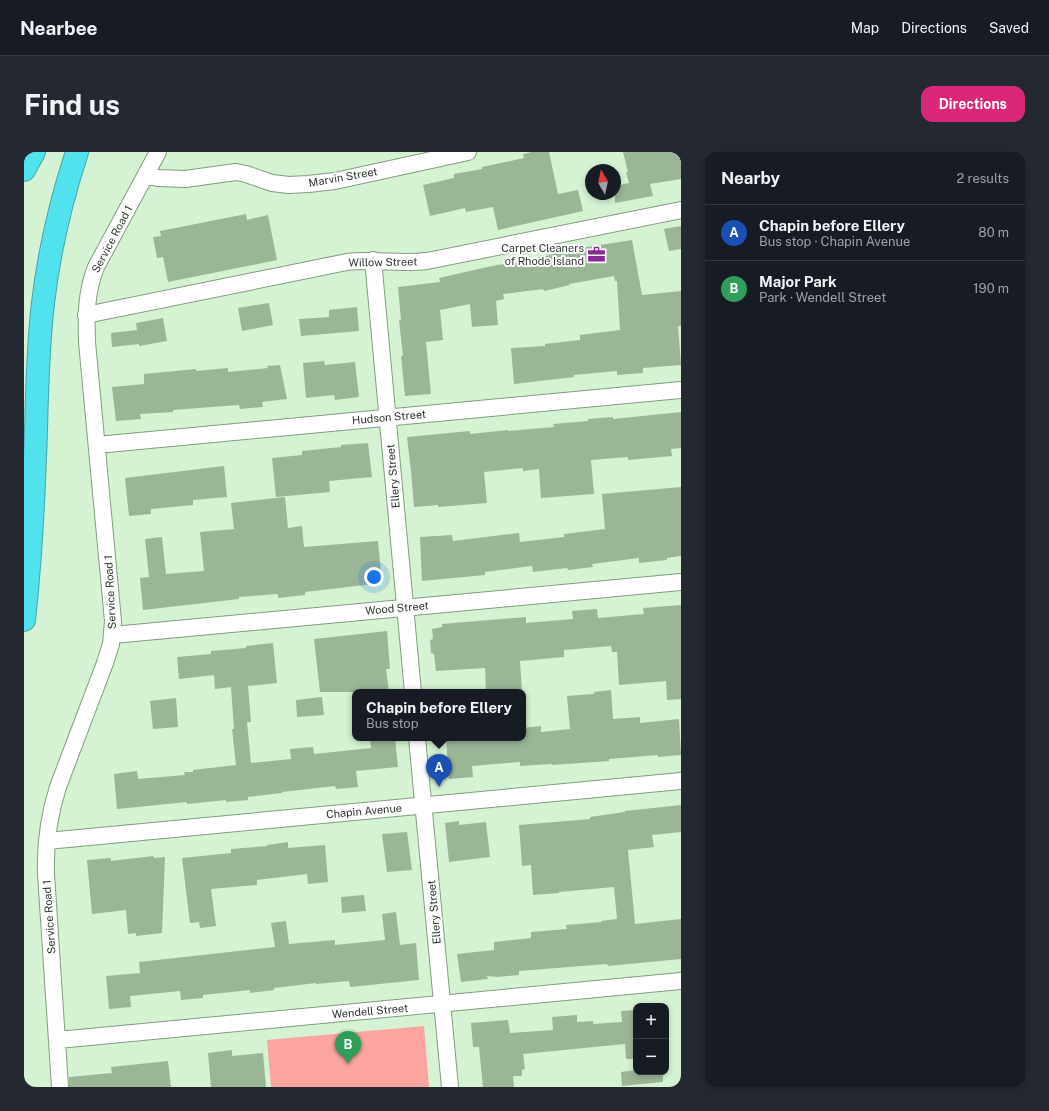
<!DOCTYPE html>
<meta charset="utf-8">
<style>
:root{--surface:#171b24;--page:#242831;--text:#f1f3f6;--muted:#9ea1a6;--line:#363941;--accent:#db2777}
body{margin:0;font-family:"Public Sans",sans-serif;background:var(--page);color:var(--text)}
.controls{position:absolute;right:12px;bottom:12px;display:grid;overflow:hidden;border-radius:8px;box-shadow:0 2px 6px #0003}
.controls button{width:36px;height:36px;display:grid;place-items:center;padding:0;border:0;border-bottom:1px solid var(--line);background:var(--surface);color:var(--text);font:20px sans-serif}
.compass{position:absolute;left:561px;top:12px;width:36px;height:36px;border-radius:50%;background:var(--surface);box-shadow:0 2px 6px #0003;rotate:351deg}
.you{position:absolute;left:350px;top:425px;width:14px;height:14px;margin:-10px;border:3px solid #fff;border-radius:50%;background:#1a73e8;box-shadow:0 0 0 6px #1a73e833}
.badge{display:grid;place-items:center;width:26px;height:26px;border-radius:50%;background:var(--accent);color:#fff;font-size:13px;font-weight:700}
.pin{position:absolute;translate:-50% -33px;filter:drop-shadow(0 1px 2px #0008)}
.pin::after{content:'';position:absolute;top:21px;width:14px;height:12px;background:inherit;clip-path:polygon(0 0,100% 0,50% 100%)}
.popup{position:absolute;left:328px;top:537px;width:174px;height:52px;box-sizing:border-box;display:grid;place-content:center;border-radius:8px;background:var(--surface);filter:drop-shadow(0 1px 3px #0005);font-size:13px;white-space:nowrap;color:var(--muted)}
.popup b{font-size:15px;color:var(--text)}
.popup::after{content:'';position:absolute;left:50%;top:100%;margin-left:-8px;border:8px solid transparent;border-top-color:var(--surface)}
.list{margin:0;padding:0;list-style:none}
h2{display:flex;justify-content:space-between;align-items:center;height:52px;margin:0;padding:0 16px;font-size:17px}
h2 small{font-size:13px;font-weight:400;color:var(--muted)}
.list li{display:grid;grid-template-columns:26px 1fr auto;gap:12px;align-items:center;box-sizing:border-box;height:56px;padding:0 16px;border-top:1px solid var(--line)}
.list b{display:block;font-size:15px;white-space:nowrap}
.list p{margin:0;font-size:13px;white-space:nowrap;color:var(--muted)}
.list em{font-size:13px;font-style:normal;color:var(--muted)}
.map{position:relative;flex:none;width:657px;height:935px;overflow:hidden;border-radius:12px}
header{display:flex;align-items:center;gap:24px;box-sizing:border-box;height:56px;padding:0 20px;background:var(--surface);border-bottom:1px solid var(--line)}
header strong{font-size:19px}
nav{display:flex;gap:22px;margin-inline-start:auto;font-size:14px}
.intro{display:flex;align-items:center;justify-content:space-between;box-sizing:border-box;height:96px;padding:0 24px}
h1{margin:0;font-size:28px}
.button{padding:10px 18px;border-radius:12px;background:var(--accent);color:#fff;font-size:14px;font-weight:700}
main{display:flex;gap:24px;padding:0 24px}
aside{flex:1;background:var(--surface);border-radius:12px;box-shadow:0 2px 6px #0003}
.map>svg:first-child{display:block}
.green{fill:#fca4a0}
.building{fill:#9ab697}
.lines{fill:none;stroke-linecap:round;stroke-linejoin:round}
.street-casing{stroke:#829d7f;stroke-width:18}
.highway-casing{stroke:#44a6a9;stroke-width:24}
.street{stroke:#fff;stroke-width:16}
.highway{stroke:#51e2ed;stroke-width:22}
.labels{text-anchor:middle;stroke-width:4;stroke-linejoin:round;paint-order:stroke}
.street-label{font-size:11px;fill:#2d382c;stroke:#fff}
.poi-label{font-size:11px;fill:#2d382c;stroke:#fff;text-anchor:end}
</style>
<header>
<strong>Nearbee</strong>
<nav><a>Map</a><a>Directions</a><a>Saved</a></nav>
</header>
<div class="intro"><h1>Find us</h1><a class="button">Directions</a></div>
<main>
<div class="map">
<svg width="657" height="935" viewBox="0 0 657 935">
<rect width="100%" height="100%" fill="#d5f2d2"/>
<path class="green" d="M400 874 405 935H247L243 888Z"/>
<path class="building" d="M508 0H525L534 42 554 38 559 59 474 78 469 55 442 60 441 56 406 64 399 33 430 26V22L458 17V15L500 6 499 2Z
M599 0H657V27L626 32 629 44 591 51V34L605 31 602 20H604Z
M222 62 223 68 244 63 253 108 144 130 139 105 133 106 129 85 137 84 136 79Z
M657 74V97L645 99 640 77Z
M608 88 618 143 657 139V174H654L657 213 619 216V221L593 223V219L550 223V225L490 232 487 196 521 194V192L556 188V183L596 178 593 129H591L590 124 545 132 546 133 520 139 519 137 479 142 480 147 472 149 474 173 448 175 446 152 416 158 419 188 402 190 407 242 381 244 377 204H379L375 168H377L374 135 416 130 415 126 450 118 473 113 514 108 513 106 556 96Z
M245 151 249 173 218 179 214 156Z
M333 155 335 179 277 184 275 167 305 165V158Z
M139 166 143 189 115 194V192L88 195 87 181 113 178 112 171Z
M300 209 301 213 331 210 335 245 311 248 310 243 282 246 279 211Z
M256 213 263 247 238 250 239 255 216 257 215 253 149 258V260L116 262 117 267 92 269 88 235 120 232V222L172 217V219L204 216V220L244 216 243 214Z
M657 260V296L647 297 648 304 604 308V305L567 308 570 342 517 346 515 317 499 319V316L460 320 463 351 414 355V353L390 355 387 319 383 285 446 279V282L484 278V279L530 275 529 272 564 269V267L589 265V267Z
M344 291 348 325 305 329 306 340 252 345 248 306 278 303V299L317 295V293Z
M200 314 203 345 169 348V353L127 357V362L105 364 101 326Z
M657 335V404L643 406V408L615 411V406L568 412 569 415 544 418 543 416 509 420 508 414 461 420V423L398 429 396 385 428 383 429 389 495 381 496 390 540 385V382L581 377 578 342Z
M261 345 264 376 278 374 280 395 354 389 358 431 281 440V443L254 446V442L215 445V447L119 458 116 426 125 425 121 387 138 385 142 422 180 419 176 380 210 377 207 351Z
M657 453V547L643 548 642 529 595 533 593 500H588L587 494 540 498V505L496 509 498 540H462L461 516 412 519 410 502 407 501 406 488 409 487 408 477 418 475V472L502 465V471L549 467 548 459 573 457 574 466 620 462 619 456Z
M363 479 366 517H362L365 540H296L290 487Z
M249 491 253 531 224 534 227 570H223L227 611 267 607 266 597 289 595 290 602 347 596 346 586H371L374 615 332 619 334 635 312 637 311 634 258 640V641L224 645V648L202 650V648L163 652V650L93 657 90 622 113 619 114 627 161 623 160 620H169V618L212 613 208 577H210L207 535 191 537 190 523 155 527 153 505 187 502V499L222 496V494Z
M587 538 589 567 616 565V571L655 567 657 603 634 605V603L585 607V609L528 613V612L496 614V610L448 614 449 625 425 627 422 586H499V576L517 574V580L546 577 543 544 570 542V540Z
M298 545 300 563 273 565 272 548Z
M152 546 154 575 129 577 126 549Z
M657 653V680L628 683 630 695 604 698 611 772 657 767V807L584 814 583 812 495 819V823L474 825 463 824 464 827 437 830 433 802 470 798V790L507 786V780L543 777 542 773 578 770 577 769 593 767 590 735 535 740V741L509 743 507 713 498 714 495 673 566 667V665L601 660V659Z
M435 669V673L462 670 466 705 425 710 421 671Z
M383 680 388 718 363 720 358 682Z
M264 690V696L301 693 304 730 284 732 283 722 233 728V733L187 737 192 774 176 776 175 770 166 771 158 706 207 701V697L243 694V693Z
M129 704 130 706 141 705 138 781 112 784V781L104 782 102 758 68 762 63 708 87 706V709Z
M340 743 342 759 318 761 317 745Z
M372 760 376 793 392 791 395 828 326 835 325 829 292 832V831L250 836V838L226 841V838L179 843V846L157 848 156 839 106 844 107 855 85 857 82 824 116 821 115 810 251 795 247 771 262 769 265 792 311 788V793L361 788 358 762Z
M612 858V907H602L601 892 499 902 501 917 498 918V924H489L490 935H459L455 895H449L447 871 484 868 486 881 529 878 528 865 553 863V870L569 869V872L598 870 597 859Z
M208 898V904L239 901 242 935H187L184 901Z
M144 909 147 935H45V925L88 921 87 915Z
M612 918V920H639V930L598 934 597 920Z"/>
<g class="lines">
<defs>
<path id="street" d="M122 23 134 26 161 27 212 20 222 22 248 31 265 33 284 32 311 29 444 0
M349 108 389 540
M62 163 323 110C350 107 376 112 403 109L657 58
M73 293 657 238
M89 483 657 430
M393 586 426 935
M23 689 657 629
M34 888 657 829
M36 935 22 722C21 693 25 663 34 635L81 511 87 492 89 469 63 190C62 164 62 140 72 115L134 0"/>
<path id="highway" d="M0 18 10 0
M0 468C7 405 10 341 12 278 13 235 14 193 19 151 25 99 37 49 53 0"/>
</defs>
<use href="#street" class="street-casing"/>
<use href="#highway" class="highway-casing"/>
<use href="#street" class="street"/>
<use href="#highway" class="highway"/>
</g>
<defs>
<symbol id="office-bare" viewBox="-9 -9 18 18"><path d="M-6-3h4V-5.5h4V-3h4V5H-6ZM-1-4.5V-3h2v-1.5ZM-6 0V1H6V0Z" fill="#882a95" stroke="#fff" stroke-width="2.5" paint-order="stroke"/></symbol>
</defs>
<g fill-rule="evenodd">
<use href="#office-bare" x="560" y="90" width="25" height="25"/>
</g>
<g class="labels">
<g class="street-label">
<text transform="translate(319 25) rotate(-10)" y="4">Marvin Street</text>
<text transform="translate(88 87) rotate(-62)" y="4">Service Road 1</text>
<text transform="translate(359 110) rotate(-1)" y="4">Willow Street</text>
<text transform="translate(365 265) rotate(-5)" y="4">Hudson Street</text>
<text transform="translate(369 324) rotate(-95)" y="4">Ellery Street</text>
<text transform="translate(86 440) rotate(-93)" y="4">Service Road 1</text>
<text transform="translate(373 456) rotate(-5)" y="4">Wood Street</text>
<text transform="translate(340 659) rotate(-5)" y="4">Chapin Avenue</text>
<text transform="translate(410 760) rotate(-95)" y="4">Ellery Street</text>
<text transform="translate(25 765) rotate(-94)" y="4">Service Road 1</text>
<text transform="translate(346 859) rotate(-5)" y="4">Wendell Street</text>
</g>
<g class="poi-label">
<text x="560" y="100">Carpet Cleaners<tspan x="560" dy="13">of Rhode Island</tspan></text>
</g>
</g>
</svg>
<div class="controls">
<button>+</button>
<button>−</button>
</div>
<svg class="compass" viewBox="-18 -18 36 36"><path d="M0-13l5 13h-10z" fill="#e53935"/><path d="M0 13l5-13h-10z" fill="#9ea1a6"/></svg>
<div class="you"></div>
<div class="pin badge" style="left:415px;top:635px;background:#1a4fb4">A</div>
<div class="popup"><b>Chapin before Ellery</b>Bus stop</div>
<div class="pin badge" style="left:324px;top:912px;background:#2e9e5b">B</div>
</div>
<aside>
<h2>Nearby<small>2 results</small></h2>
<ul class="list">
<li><span class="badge" style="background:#1a4fb4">A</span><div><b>Chapin before Ellery</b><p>Bus stop · Chapin Avenue</p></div><em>80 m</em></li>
<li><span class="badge" style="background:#2e9e5b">B</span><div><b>Major Park</b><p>Park · Wendell Street</p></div><em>190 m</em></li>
</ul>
</aside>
</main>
